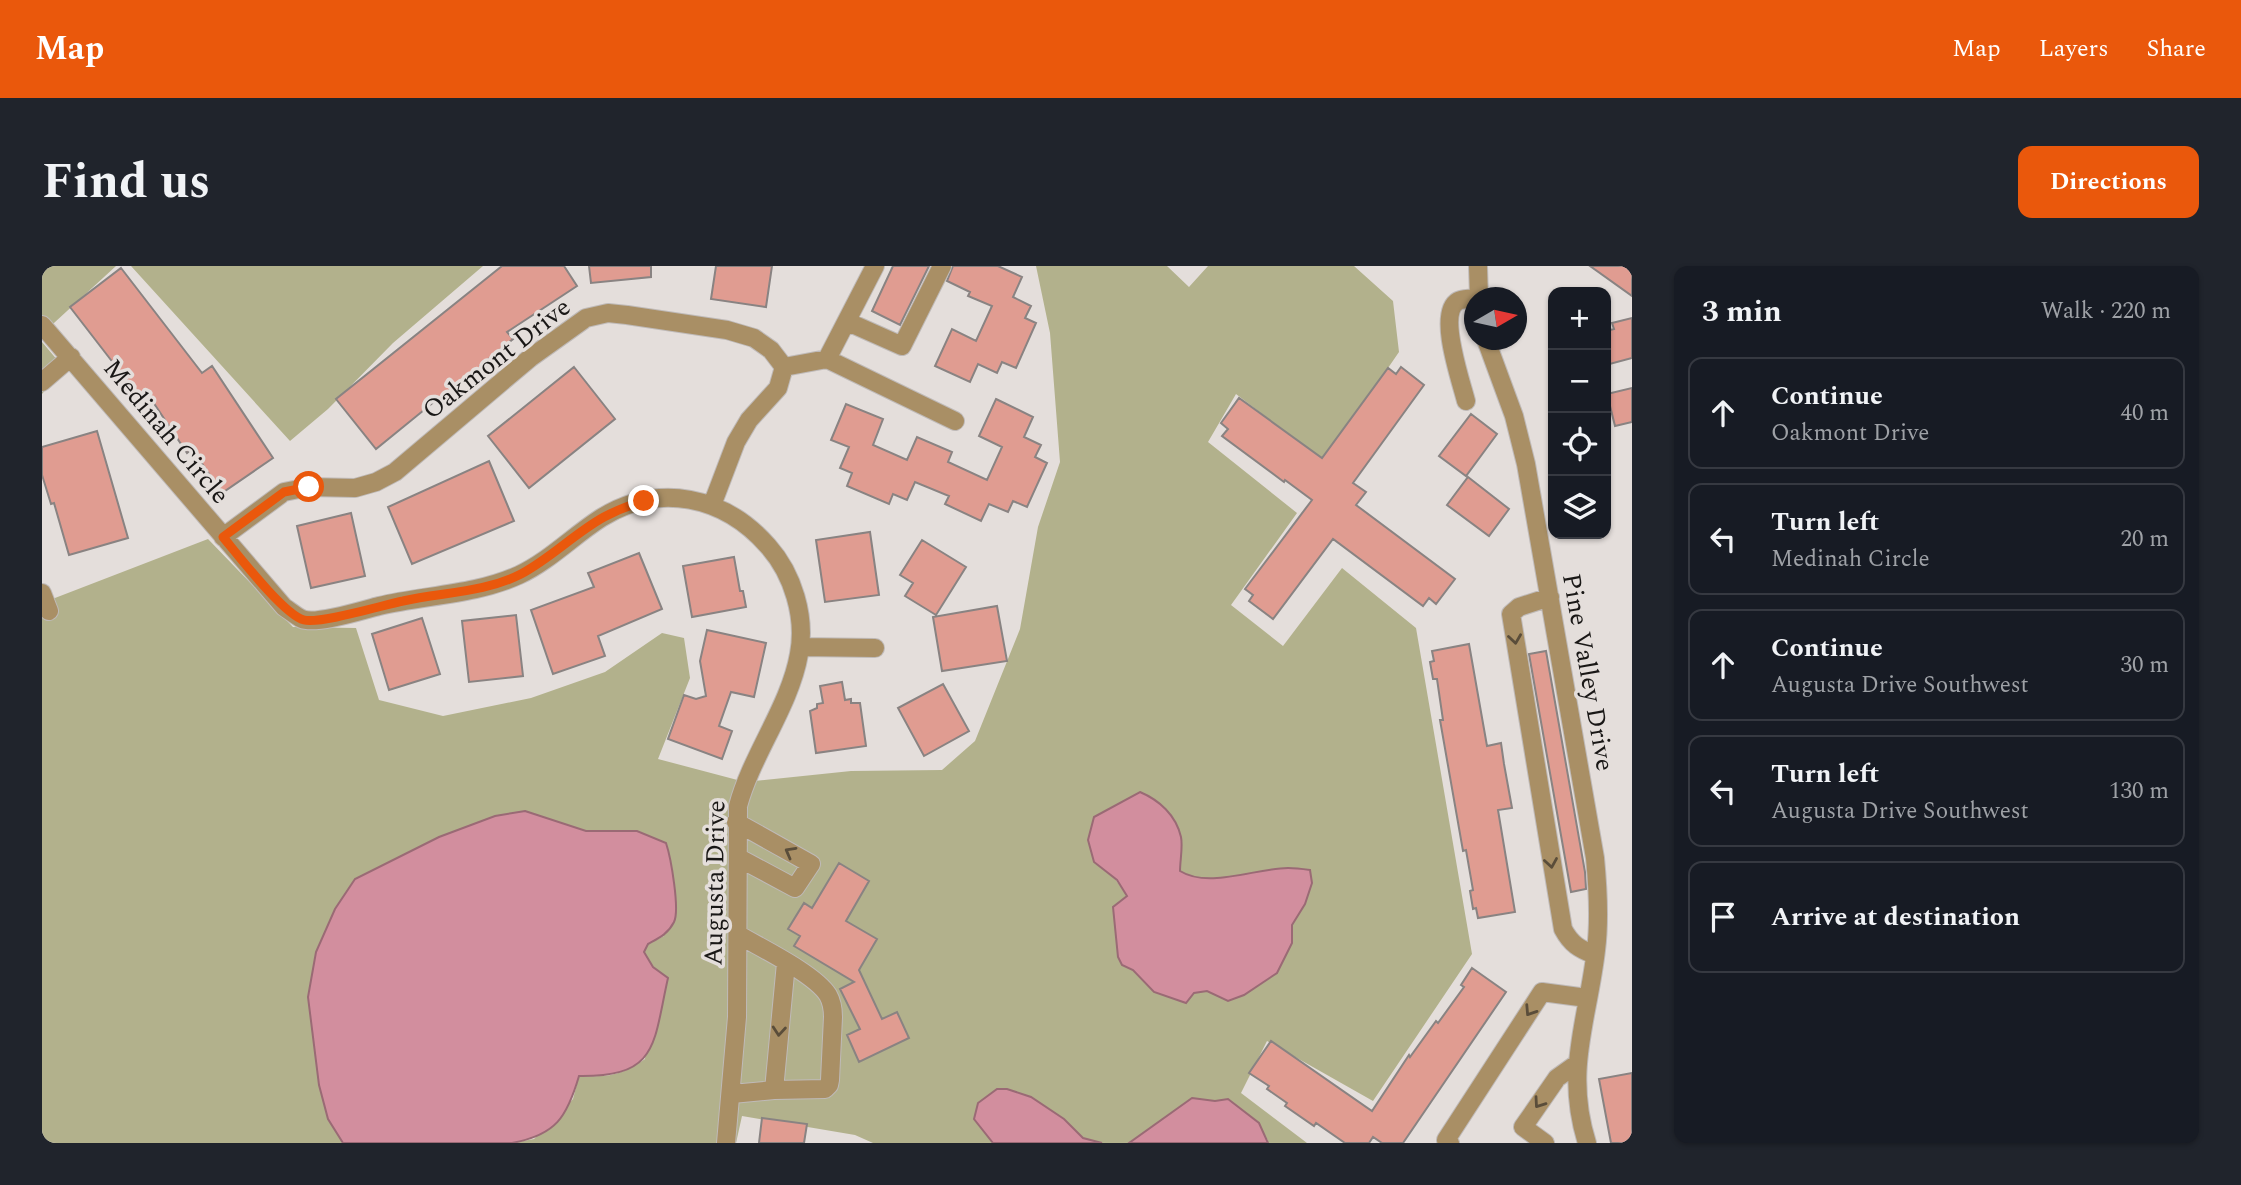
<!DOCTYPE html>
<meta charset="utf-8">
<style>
:root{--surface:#171b24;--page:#20242c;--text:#f1f3f6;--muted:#9ea1a6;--line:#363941;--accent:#ea580c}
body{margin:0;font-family:Spectral,serif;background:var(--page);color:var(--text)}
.controls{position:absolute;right:21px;top:21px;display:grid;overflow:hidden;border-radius:14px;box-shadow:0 2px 5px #0004}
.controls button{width:63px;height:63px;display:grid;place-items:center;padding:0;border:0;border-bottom:2px solid var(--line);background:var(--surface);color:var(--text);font:35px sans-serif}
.compass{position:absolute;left:1422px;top:21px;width:63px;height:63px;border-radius:50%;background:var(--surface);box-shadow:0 2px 5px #0004;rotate:81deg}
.stop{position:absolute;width:21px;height:21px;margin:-16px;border:5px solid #ea580c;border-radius:50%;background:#fff}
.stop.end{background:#ea580c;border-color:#fff;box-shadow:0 2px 7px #0008}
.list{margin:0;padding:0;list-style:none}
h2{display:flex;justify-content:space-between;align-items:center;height:91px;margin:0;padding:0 28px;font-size:30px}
h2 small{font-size:23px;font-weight:400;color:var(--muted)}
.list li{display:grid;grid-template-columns:46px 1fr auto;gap:21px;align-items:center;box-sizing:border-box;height:112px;margin:0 14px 14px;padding:0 14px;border:2px solid var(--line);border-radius:14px}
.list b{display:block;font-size:26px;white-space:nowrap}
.list p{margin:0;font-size:23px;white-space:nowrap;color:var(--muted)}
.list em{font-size:23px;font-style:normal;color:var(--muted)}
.icon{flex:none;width:38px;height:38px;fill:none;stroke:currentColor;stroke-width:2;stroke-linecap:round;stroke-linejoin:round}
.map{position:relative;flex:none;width:1590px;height:877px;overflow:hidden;border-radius:14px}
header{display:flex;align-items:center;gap:42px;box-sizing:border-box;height:98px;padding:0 35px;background:var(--accent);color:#fff}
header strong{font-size:33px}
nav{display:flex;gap:38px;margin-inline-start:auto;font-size:24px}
.intro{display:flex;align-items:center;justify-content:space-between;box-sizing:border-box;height:168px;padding:0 42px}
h1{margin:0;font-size:49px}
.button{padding:18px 32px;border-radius:14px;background:var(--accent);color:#fff;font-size:24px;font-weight:700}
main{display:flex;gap:42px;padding:0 42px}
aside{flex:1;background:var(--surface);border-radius:14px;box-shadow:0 2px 5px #0004}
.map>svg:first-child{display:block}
.green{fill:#b2b18c;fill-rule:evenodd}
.water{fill:#d28e9e;stroke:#9a6a75;stroke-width:2}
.building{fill:#e09c91;stroke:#898382;stroke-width:2}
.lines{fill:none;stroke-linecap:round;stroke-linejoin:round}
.minor-casing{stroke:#bfbab8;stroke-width:20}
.minor{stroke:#a98f65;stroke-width:18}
.oneway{stroke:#5a4d3a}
.route{stroke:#ea580c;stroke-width:9}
.labels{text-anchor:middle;stroke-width:7;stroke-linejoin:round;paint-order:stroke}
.street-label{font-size:26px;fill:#191716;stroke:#e4dedb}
</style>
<header>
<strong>Map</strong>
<nav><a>Map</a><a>Layers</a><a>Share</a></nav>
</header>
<div class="intro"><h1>Find us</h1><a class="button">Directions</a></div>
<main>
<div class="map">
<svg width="1590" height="877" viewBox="0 0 1590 877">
<rect width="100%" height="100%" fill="#e4dedb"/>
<path class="green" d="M0 0H74L0 68Z
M89 0H441L351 77 286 143 248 175Z
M994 0H1125L1147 21 1166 0H1312L1351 35 1357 86 1282 195 1194 128 1166 176 1255 247 1189 339 1241 380 1300 302 1374 362 1430 688 1331 835 1225 775 1199 827 1265 877H1226V874L1173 835 1150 832 1087 877H1060L1041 872 1022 853H932L951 877H831L813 869 700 850 694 877H470L492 873 531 833 537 810C567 811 578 810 603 793L611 701 602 686 606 678 622 670 595 565H544L483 545 453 550 397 571 313 613 286 853 301 877H0V337L166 273 251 361 314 362 337 434 401 450 489 432 563 406 620 367 642 372 648 412 616 493 703 516 809 505 900 504 933 475 978 363 996 261 1018 196 1008 67ZM1098 526 1139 571 1138 605 1145 610 1263 638 1249 659 1250 677 1165 725 1152 727 1112 726 1091 704 1085 630 1046 574 1052 551Z
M0 76 22 102 0 128Z"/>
<path class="water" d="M1098 526C1117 534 1134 549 1139 571 1141 581 1138 595 1138 605 1167 623 1214 602 1246 602 1253 602 1261 603 1268 604L1270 617 1263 638 1250 659V677L1235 707 1202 729 1186 735 1165 725 1152 727 1144 737 1112 726 1091 704 1080 699 1076 691 1071 641 1085 630 1075 614 1052 596 1046 574 1052 551Z
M483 545 544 565H595L624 577C629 592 638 644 632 656 626 668 617 672 606 678L602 686 611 701 626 712C611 778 617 811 537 810 525 851 514 869 470 877H301L286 853 277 819 266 731 274 686 293 643 313 613 397 571 453 550Z
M955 823H965L989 831 1022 853 1041 872 1060 877H951L932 853 936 837Z
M1150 832 1173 835 1186 833 1217 857 1226 877H1087Z"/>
<path class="building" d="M460 0H522L535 20 465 66 471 73 438 100 439 102 395 137 393 135 334 183 294 133Z
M547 0H609V11L549 17Z
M674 0H730L724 41 669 33Z
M851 0H887L858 59 830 45Z
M911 0H956L980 11 971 31 989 40 983 52 994 57 974 102 960 96 955 107 936 98 928 116 893 100 910 63 934 75 950 40 926 30 928 26 905 15Z
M1548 0H1590V30Z
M79 2 160 107 170 100 231 192 180 227 150 183 145 187 103 124 96 129 28 41Z
M1590 52V92L1564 99V65L1572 63 1570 57Z
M532 101 573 153 487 222 446 170Z
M1359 101 1382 119 1311 217 1324 226 1314 239 1413 313 1394 338 1387 332 1381 340 1291 273 1231 353 1207 335 1211 329 1203 323 1270 234 1243 214 1242 216 1180 170 1186 163 1179 157 1197 132 1280 192 1346 102 1354 108Z
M1590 122V156L1573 160 1565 128Z
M954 133 991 151 982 171 999 179 993 191 1005 197 985 241 971 235 966 246 947 238 939 255 903 238 907 230 873 216 865 234 851 228 847 238 805 220 810 207 798 202 807 181 789 174 804 138 841 153 831 179 865 194 875 171 910 186 906 196 945 214 960 181 937 170Z
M1429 148 1455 168 1424 210 1397 190Z
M55 165 86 272 27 289 12 237 9 238 0 209V181Z
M447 195 472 255 370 298 346 241Z
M1426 211 1467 243 1447 270 1405 239Z
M309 247 323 310 269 322 255 260Z
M828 266 837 329 783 336 774 274Z
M880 274 924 301 894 349 863 330 871 317 858 309Z
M597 287 620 343 556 370 563 390 511 408 489 344 552 321 546 307Z
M692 291 698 325H701L704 341 650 351 641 300Z
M955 340 965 395 900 405 891 351Z
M474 349 481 410 427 416 420 355Z
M380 352 398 408 347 424 330 368Z
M665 364 724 377 712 431 689 426 677 460 690 465 680 493 626 473 642 429 654 433 664 430 658 395Z
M1427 378 1445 480 1459 477 1462 498 1470 542 1456 544 1473 646 1436 652 1434 642 1431 643 1428 625 1431 624 1424 584 1421 585 1398 454H1401L1395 413H1391L1388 396 1392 395 1390 385Z
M1504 385 1543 606 1544 623 1529 626 1487 388Z
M800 416 803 434 809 433V437H818L824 480 774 487 768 445 775 442V438L781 437 778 420Z
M901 418 927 465 882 490 856 442Z
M797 597 827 615 804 655 835 673 817 704 840 753 855 746 867 772 817 796 805 769 818 763 798 723 812 716 752 680 758 670 746 663 762 637 770 642Z
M1430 702 1464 726 1361 877H1340L1331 871 1327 877H1303L1274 857 1272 860 1243 840 1245 837 1225 823 1227 820 1207 807 1229 775 1330 845 1367 789 1368 791 1394 755 1396 757 1422 721 1419 719Z
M1590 807V877H1569L1557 813Z
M720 852 765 858 762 877H717Z"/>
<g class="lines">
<defs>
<path id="minor" d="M1436 0 1437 32
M806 56 860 80 900 0
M0 59 242 341C248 345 254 350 260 353 274 359 321 344 337 340 383 329 433 329 477 309 507 295 531 270 559 252 617 216 682 230 726 280 751 308 764 351 757 388 748 440 710 488 696 540L695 751 684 877
M1444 74 1472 150 1484 198 1553 592C1556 623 1558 653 1554 684 1546 754 1522 804 1545 877
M785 93 833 0
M742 101 785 93 913 155
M0 116 29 91
M1424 135C1419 115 1395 47 1416 35 1420 33 1428 33 1433 32
M181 271 242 226 267 221 313 222 334 216 353 206 488 92 544 52 566 47 585 49 685 64 712 72 729 84 742 101 736 122 707 154 694 176 670 239
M0 327 7 345
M1508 331 1477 341 1469 348 1521 663C1529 678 1537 683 1553 689
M758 381 833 382
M694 556 769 598 753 622 697 592
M697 669C719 682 773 708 786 729 790 736 791 743 791 751L788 814 787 819 783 823 732 824 744 697
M690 828 732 824
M1408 877 1404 874 1500 726 1545 732
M1503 877 1481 861 1515 812 1536 797"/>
</defs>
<use href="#minor" class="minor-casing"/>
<use href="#minor" class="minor"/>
</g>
<defs><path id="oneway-chevron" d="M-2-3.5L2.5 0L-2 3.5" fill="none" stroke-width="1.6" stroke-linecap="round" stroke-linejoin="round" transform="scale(1.75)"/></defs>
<g class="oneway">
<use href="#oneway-chevron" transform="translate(1473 373) rotate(82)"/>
<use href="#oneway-chevron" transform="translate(748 586) rotate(-151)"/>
<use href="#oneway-chevron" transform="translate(1509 597) rotate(81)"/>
<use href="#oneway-chevron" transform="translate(1488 745) rotate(123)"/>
<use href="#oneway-chevron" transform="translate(737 765) rotate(95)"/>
<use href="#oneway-chevron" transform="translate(1497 837) rotate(125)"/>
</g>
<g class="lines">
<path class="route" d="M267 221 242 226 181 271C196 289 242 349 262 354 279 358 341 339 361 335 401 326 442 327 479 308 509 292 533 267 562 251 575 244 588 239 602 235"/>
</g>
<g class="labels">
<g class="street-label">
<text transform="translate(454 92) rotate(-38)" y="9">Oakmont Drive</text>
<text transform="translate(125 165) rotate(50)" y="9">Medinah Circle</text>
<text transform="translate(1547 406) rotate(80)" y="9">Pine Valley Drive</text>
<text transform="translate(672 617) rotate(-89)" y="9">Augusta Drive</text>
</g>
</g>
</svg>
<div class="controls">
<button>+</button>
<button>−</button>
<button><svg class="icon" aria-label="locate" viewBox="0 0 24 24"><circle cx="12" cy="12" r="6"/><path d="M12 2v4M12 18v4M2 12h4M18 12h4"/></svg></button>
<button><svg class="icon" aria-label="layers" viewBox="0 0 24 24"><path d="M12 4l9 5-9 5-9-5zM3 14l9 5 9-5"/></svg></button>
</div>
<svg class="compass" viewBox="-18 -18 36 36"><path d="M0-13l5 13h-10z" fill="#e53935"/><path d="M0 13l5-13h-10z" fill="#9ea1a6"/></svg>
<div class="stop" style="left:267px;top:221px"></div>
<div class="stop end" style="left:602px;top:235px"></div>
</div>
<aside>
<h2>3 min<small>Walk · 220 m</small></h2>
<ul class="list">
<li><svg class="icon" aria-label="ahead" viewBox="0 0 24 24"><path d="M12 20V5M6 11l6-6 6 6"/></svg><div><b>Continue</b><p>Oakmont Drive</p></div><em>40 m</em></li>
<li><svg class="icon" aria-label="left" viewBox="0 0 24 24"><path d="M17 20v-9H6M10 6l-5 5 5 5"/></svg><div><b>Turn left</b><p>Medinah Circle</p></div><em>20 m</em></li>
<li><svg class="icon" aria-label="ahead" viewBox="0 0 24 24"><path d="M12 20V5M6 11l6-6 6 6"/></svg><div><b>Continue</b><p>Augusta Drive Southwest</p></div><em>30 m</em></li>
<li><svg class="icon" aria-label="left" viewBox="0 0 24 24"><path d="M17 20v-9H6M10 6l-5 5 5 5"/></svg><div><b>Turn left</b><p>Augusta Drive Southwest</p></div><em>130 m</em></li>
<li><svg class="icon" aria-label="arrive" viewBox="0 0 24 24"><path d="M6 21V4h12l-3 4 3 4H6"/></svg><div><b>Arrive at destination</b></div></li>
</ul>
</aside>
</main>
